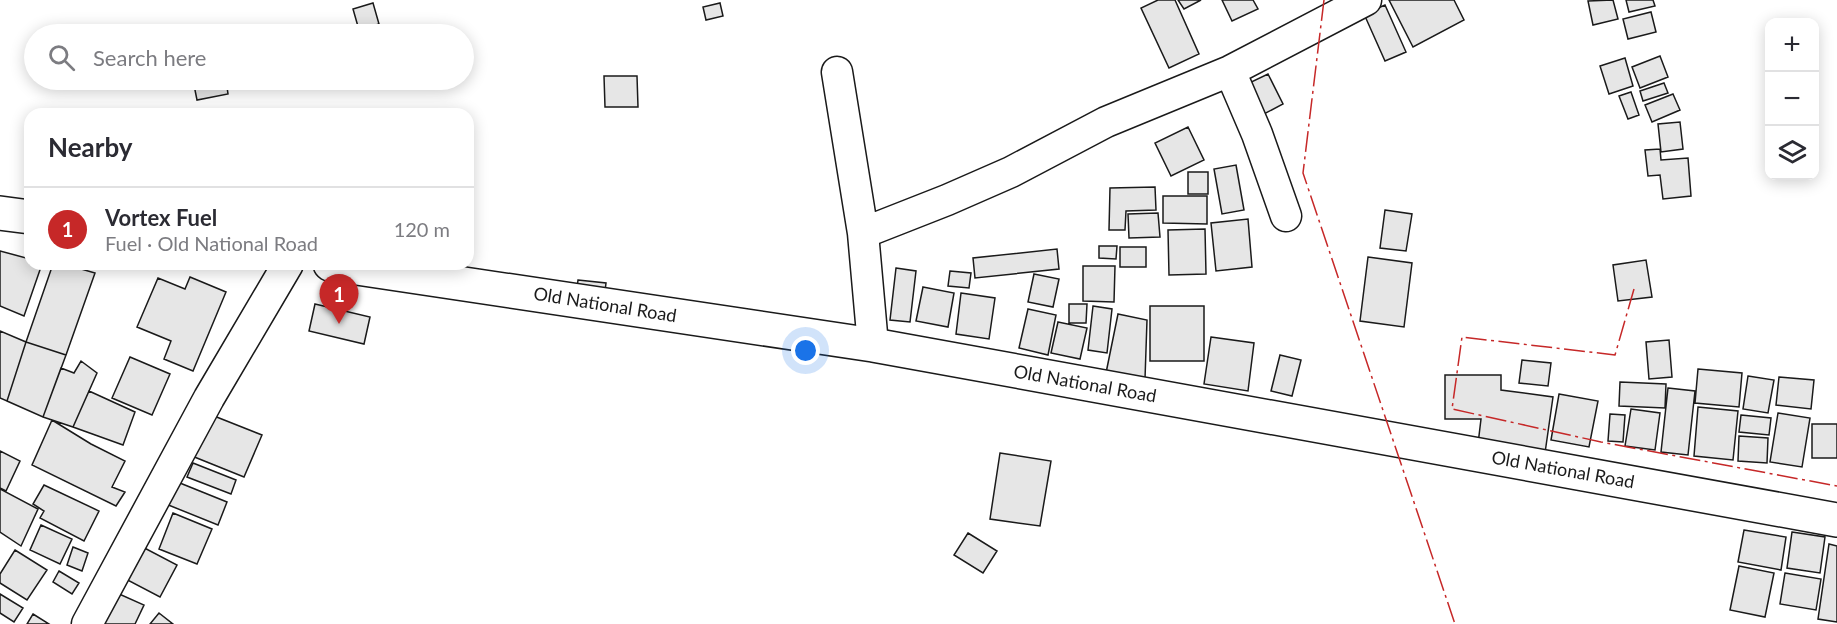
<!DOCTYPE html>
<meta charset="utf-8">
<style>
:root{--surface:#fff;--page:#f7f7f7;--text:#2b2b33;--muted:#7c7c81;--line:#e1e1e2;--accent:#c62828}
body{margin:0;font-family:Lato,sans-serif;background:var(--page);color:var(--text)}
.controls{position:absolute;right:18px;top:18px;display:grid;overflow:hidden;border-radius:12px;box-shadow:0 3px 15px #0003}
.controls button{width:54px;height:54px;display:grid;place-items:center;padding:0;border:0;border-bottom:2px solid var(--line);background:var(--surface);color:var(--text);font:30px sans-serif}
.you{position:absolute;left:806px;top:351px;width:21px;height:21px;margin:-15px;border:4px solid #fff;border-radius:50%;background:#1a73e8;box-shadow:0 0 0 9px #1a73e833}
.badge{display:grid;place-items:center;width:39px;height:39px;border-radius:50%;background:var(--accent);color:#fff;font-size:20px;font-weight:700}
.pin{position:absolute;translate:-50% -50px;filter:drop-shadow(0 2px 3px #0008)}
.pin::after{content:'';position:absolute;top:32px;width:21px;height:18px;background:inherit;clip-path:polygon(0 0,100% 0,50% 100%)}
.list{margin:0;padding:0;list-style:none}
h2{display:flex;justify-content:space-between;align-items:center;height:78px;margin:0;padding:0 24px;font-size:26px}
h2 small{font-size:20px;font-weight:400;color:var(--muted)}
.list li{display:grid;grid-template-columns:39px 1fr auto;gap:18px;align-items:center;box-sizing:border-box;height:84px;padding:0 24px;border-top:2px solid var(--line)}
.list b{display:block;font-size:22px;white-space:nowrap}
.list p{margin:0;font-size:20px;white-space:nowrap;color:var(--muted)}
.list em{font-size:20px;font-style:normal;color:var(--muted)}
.icon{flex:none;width:33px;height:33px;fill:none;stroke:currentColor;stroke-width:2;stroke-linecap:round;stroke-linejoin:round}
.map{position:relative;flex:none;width:1837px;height:624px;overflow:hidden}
.search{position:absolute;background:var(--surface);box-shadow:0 3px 15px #0003;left:24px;top:24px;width:450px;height:66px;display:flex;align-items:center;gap:15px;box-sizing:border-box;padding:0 21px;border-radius:33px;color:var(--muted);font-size:22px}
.panel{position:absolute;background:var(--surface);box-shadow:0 3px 15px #0003;left:24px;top:108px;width:450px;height:162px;border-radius:18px}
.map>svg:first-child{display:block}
.building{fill:#e6e6e6;stroke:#1a1a1a;stroke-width:1.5}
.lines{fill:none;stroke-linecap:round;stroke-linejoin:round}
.minor-casing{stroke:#1a1a1a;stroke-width:33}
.major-casing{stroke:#1a1a1a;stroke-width:36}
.minor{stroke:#fff;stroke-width:30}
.major{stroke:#fff;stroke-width:33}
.power{stroke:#c62828;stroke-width:1.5;stroke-dasharray:21 4.5 3 4.5;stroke-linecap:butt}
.labels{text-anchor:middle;stroke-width:4.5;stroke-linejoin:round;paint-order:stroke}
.street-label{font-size:18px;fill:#1a1a1a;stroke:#fff}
</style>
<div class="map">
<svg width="1837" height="624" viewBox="0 0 1837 624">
<rect width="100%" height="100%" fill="#fff"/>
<path class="building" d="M1158 0H1175L1199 54 1169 68 1141 8Z
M1178 0H1201L1184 9Z
M1222 0H1253L1258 9 1232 21Z
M1389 0H1454L1464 20 1413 47Z
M1613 0 1618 19 1593 25 1588 1Z
M1626 0H1653L1655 6 1629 12Z
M373 3 379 24 359 30 353 9Z
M720 3 723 16 706 20 703 7Z
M1385 5 1406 52 1385 61 1364 14Z
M1651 12 1656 32 1628 39 1623 19Z
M1660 56 1668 77 1640 88 1632 67Z
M1625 58 1633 86 1609 94 1600 66Z
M1268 74 1283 104 1262 115 1247 84Z
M604 76H637L638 107H605Z
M193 80H226L228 94 197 100Z
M1664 83 1668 93 1643 101 1640 91Z
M1631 92 1639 115 1628 119 1619 96Z
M1673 94 1680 110 1652 122 1645 105Z
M1680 122 1683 149 1661 152 1658 124Z
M1188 127 1204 160 1171 176 1155 143Z
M1660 149 1661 160 1688 158 1691 196 1663 199 1660 175 1648 176 1645 150Z
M1236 165 1244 210 1222 214 1214 169Z
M1188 172H1208V194H1188Z
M1155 187 1156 210 1126 211 1125 230H1109L1110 188Z
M1163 196H1207V224L1163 223Z
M1385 210 1412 214 1406 251 1380 248Z
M1158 213 1160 237 1129 238 1128 214Z
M1248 219 1252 267 1216 271 1211 223Z
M1205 229 1206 274 1169 275 1168 230Z
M1099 246H1117L1116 259 1099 258Z
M1120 247H1146V267H1120Z
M1057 249 1059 269 975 278 973 258Z
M0 251 30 259V264H42L24 316 0 306Z
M1368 257 1412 263 1404 327 1360 321Z
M1646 260 1652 297 1618 301 1613 265Z
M53 264H64L95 273 66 355 26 342Z
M1083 266H1115L1114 302 1083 301Z
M896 268 916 271 910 322 890 320Z
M950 271 971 273 969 288 948 286Z
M1034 274 1059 279 1053 307 1028 302Z
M190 277 226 292 193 371 164 359 171 341 137 327 158 278 185 289Z
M578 280 606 283 604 299 576 296Z
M923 287 954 293 948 327 916 321Z
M961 293 995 298 989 339 956 334Z
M315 304 370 317 364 344 309 331Z
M1069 304H1087L1086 323H1069Z
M1093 306 1112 309 1107 353 1088 350Z
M1150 306H1204V361H1150Z
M1028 309 1056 315 1048 355 1019 348Z
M1118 314 1147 320 1145 379 1106 373Z
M1058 322 1087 328 1080 359 1051 353Z
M0 331 26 342 7 401 0 398Z
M1211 337 1254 343 1248 391 1204 384Z
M1669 340 1672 377 1649 379 1646 342Z
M26 342 66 355 43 417 7 401Z
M1280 355 1301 360 1292 396 1271 391Z
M130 357 170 374 152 415 112 398Z
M1522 360 1551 363 1548 386 1519 383Z
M81 361 97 373 73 427 43 417 61 368 74 373Z
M1698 369 1742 373 1739 407 1695 403Z
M1445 375H1501V390L1553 397 1545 453 1478 444 1481 419H1445Z
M1748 376 1774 380 1768 413 1743 409Z
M1779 377 1814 380 1811 409 1776 405Z
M1620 382 1666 384 1665 408 1619 406Z
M1668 388 1695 391 1688 455 1661 452Z
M89 391 135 412 123 445 73 427Z
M1559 394 1598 401 1589 447 1551 440Z
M1698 407 1738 411 1733 460 1694 456Z
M1631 409 1660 413 1655 450 1625 446Z
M204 412 262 435 244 477 187 454Z
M1778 413 1810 418 1802 467 1770 462Z
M1610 414 1625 415 1623 442 1608 441Z
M1741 415 1771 418 1769 435 1739 432Z
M52 420 91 444 125 461 112 487 125 492 116 506 32 465Z
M1812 424H1837V458H1812Z
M1739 436 1768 438 1767 463 1738 461Z
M0 451 20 461 6 491 0 488Z
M1000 453 1051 461 1040 526 990 519Z
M193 463 236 480 231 494 187 477Z
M170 479 227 502 218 525 161 502Z
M44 485 99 511 84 541 40 518 44 511 33 504Z
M0 489 38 509 21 546 0 532Z
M173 513 212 529 197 564 159 549Z
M41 525 72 539 60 564 30 550Z
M1744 530 1786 537 1781 570 1738 562Z
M1792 532 1825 537 1820 573 1787 568Z
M968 533 997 551 983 573 954 555Z
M133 542 177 565 160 597 116 574Z
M1829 544 1837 546V622L1818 619Z
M73 547 88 553 82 571 67 565Z
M15 550 47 570 27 600 0 583V574Z
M1739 566 1774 573 1765 617 1730 610Z
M59 571 79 583 72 594 53 582Z
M1785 573 1821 579 1816 610 1780 604Z
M108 589 144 605 135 624H93Z
M0 594 23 608 14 622 0 613Z
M159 613 173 624H150Z
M33 614 49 624H27Z"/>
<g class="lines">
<defs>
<path id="minor" d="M1230 71 1257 134 1286 216
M837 72 863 233
M873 345 863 233 947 200 1011 172 1106 122 1230 71 1366 0
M87 624 209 398 288 264"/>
<path id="major" d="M0 213 30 217
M330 264 873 345 1837 520"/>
</defs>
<use href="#minor" class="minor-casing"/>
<use href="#major" class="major-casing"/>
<use href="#minor" class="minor"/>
<use href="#major" class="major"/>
<path class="power" d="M1324 0 1303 173 1455 624
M1634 289 1615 355 1462 337 1452 409 1601 442 1837 486"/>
</g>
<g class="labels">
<g class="street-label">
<text transform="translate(605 305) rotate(9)" y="6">Old National Road</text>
<text transform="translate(1085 384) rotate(10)" y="6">Old National Road</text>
<text transform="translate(1563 470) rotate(10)" y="6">Old National Road</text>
</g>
</g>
</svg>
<div class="controls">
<button>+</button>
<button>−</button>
<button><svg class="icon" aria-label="layers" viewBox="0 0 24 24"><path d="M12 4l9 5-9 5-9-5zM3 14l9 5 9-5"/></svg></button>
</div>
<div class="you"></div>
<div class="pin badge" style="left:339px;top:324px">1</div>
<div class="search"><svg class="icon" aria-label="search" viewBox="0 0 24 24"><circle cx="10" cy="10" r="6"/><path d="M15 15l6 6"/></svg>Search here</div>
<section class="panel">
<h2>Nearby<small></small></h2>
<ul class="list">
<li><span class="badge">1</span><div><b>Vortex Fuel</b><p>Fuel · Old National Road</p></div><em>120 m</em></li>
</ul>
</section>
</div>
